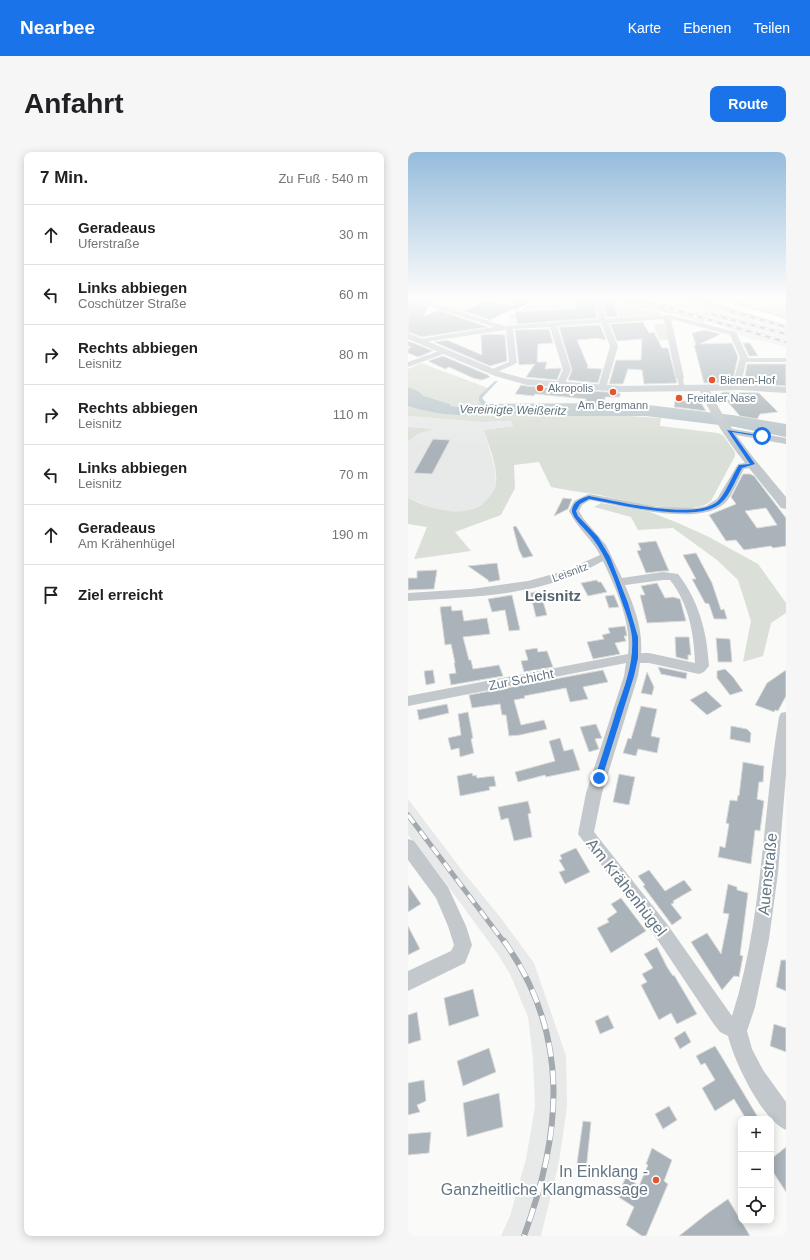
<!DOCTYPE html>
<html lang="de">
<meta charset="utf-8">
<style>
:root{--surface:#fff;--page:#f6f6f6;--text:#202124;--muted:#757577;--line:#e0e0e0;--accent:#1a73e8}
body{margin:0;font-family:Helvetica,sans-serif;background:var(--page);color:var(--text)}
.controls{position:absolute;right:12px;bottom:12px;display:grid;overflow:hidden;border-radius:8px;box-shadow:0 2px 10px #0003}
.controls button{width:36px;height:36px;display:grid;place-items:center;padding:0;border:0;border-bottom:1px solid var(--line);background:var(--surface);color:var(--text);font:20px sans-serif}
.stop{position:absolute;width:12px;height:12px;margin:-9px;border:3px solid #1a73e8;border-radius:50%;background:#fff}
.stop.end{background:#1a73e8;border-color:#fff;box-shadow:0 1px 4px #0008}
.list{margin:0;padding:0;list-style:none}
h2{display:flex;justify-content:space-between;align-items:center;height:52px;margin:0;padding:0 16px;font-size:17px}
h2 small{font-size:13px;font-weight:400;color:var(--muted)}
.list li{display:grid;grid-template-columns:26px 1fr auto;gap:12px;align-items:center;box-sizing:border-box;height:60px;padding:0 16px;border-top:1px solid var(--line)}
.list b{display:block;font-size:15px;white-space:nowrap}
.list p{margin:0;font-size:13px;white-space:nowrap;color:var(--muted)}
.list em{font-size:13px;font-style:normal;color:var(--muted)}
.icon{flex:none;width:22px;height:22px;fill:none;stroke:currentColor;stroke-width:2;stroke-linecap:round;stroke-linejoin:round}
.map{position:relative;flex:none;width:378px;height:1084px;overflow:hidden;border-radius:8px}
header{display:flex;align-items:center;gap:24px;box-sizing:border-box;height:56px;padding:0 20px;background:var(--accent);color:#fff}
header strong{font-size:19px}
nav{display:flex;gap:22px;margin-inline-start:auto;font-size:14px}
.intro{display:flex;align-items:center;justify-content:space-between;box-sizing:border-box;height:96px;padding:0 24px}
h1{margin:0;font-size:28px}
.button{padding:10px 18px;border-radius:8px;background:var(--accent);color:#fff;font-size:14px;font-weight:700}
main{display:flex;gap:24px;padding:0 24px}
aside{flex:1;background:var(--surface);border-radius:8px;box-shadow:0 2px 10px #0003}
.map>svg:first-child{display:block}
.built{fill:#e8e9e9}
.green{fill:#dadfd7}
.water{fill:#bbc7cb}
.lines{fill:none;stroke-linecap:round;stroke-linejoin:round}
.stream{stroke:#bbc7cb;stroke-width:2}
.building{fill:#aab3b9;stroke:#dcdcda;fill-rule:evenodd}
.secondary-casing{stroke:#b3babf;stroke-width:2}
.pedestrian{fill:#c3c8cc;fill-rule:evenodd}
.minor{fill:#c3c8cc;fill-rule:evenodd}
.tertiary{fill:#c3c8cc;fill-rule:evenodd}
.secondary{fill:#fff;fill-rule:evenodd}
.rail-far2-casing{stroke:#a2aab0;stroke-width:2.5}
.rail-far1-casing{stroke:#a2aab0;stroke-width:5}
.rail-casing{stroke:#a2aab0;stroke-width:6}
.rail-far2{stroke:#fff;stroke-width:1.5;stroke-dasharray:5;stroke-linecap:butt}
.rail-far1{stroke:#fff;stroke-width:3.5;stroke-dasharray:10;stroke-linecap:butt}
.rail{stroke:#fff;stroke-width:4.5;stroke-dasharray:14;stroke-linecap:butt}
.route{fill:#1a73e8}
.poi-dot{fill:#e4572e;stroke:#fff;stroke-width:1.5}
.labels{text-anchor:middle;stroke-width:4;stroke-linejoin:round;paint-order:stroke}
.far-poi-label{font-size:11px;fill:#657683;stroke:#fff;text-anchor:start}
.far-street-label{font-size:11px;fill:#657683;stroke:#fff}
.far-water-label{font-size:12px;font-style:italic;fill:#60757c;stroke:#fff}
.street-label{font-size:13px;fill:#657683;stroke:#fff}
.quarter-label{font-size:15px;font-weight:bold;fill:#57646e;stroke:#fff}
.near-street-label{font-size:16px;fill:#657683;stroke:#fff}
.near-poi-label{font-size:16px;fill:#657683;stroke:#fff;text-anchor:end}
</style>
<header>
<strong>Nearbee</strong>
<nav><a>Karte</a><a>Ebenen</a><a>Teilen</a></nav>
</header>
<div class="intro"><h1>Anfahrt</h1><a class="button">Route</a></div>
<main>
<aside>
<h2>7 Min.<small>Zu Fuß · 540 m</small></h2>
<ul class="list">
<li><svg class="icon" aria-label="ahead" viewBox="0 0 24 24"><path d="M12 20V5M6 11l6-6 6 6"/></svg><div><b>Geradeaus</b><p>Uferstraße</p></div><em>30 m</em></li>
<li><svg class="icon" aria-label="left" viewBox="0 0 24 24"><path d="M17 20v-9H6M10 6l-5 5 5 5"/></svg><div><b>Links abbiegen</b><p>Coschützer Straße</p></div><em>60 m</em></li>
<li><svg class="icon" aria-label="right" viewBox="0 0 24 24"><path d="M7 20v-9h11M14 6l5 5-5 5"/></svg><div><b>Rechts abbiegen</b><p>Leisnitz</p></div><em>80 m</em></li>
<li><svg class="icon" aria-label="right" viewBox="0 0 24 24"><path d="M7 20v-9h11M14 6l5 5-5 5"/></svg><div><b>Rechts abbiegen</b><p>Leisnitz</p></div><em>110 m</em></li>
<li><svg class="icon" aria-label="left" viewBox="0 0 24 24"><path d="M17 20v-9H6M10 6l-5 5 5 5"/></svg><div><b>Links abbiegen</b><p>Leisnitz</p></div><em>70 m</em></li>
<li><svg class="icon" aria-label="ahead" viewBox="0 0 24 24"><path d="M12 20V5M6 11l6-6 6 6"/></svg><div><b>Geradeaus</b><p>Am Krähenhügel</p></div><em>190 m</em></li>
<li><svg class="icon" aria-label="arrive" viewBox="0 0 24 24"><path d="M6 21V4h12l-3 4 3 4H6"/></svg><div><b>Ziel erreicht</b></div></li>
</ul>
</aside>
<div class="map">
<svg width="378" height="1084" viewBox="0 0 378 1084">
<rect width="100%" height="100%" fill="#fafaf8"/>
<path class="built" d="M138 144H160L161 155H180L186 168 101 173V168L127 153 130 154Z
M212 144H269L378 174V195L330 183 322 177 306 171Z
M0 264 74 270 103 269 105 274 76 278 87 317 88 333 78 350 59 360 32 359 0 346V289L10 282 24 277 0 275Z
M0 647 56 721 92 765 126 811 158 904 159 955 151 1010 133 1084H93L102 1064 118 1007 127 955 125 906 120 865 102 822 89 801 34 726 0 683Z"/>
<path class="green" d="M206 144 208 145 211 148 210 151 218 154 253 161 251 164 212 166 204 149Z
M269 144H320L344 156 378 150V174Z
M219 146 298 169 295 171 272 163 219 153 213 150 214 148Z
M245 172H258L262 188H251Z
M13 211 80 236 71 244 75 253 54 255 42 254V252L16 244 10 239 0 235V217Z
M0 254C21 261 43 264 65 263 79 263 104 258 117 264L206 263 253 266 252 274 310 281 315 283 327 300V304L303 349C282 367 212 347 186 342 172 340 157 338 143 335L131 310 106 313 107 336 93 363 47 380 63 399 6 407 19 375 0 372V346C24 358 66 371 83 342 85 339 88 335 88 332 90 314 81 295 76 278L105 274 103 269 74 270 0 264Z
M0 275 25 277 10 282 0 289Z
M193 351 242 360 270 371 301 385 350 412 378 451V461L363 471 355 504 335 510 343 469 330 428 309 408 265 376 230 378 223 365 186 355Z"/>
<path class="water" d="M87 229H90L74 246 79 252 197 251 240 253 324 263 378 272V285L327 275 238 264H117C104 258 79 263 65 263 43 264 21 261 0 254V235L10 239 16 244 42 252V254L54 255 74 252 71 249V244Z"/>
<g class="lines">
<path class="stream" d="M103 165 131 149 134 144"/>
</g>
<path class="building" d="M179 144H184L189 166 109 172 107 160 168 157 169 146H179Z
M193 144H202L210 165H199Z
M104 145 124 150 107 158 106 156 82 168 41 154H43L57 158 79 149 106 154Z
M0 149 20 155 15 165 30 158 80 175 14 185 0 180Z
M235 170 241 181 246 180 254 196H260L269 231 236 232 234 218 220 217 215 232H201L208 208H233L234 187 209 189 202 172Z
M192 173 198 188 189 186 169 188 180 214 179 216 194 217 190 231 160 228 164 218 151 175Z
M141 177 145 191 130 192 129 210H139L137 217 153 216V218L149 228 118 225 127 212 111 213 107 178Z
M297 178 313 182 292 192 324 191 330 205 325 227V231H296L286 193H288L284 181Z
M84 182 97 183 99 209 82 214 26 190 39 188 74 203 73 183Z
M0 189 8 192 25 199 10 205 0 201V197L3 195 0 194Z
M335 191H342L350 204H341Z
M35 204 80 223 82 225 74 228 65 226 41 215 37 217 20 209Z
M339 212H378V234L336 231Z
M113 233 119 234 212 241V245H197V251L178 252V247L127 242 126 244 107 242Z
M315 240 351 241 370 260 352 262 349 267 332 264 318 248H329L312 242Z
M267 249H292L298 259 266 255Z
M25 287 42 288 24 322 6 321Z
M335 322H342L346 324 378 366V394L365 396 363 394 336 398 328 388 318 389 305 369 301 363 328 352 323 345ZM358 356 369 373 349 376 337 359Z
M155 346 164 347 160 357 146 364Z
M108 374 120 395 125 404 115 406 111 398 105 375Z
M248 389 261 419H255L238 421 229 399 233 398 230 391Z
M288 401 304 431 313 458 316 457 319 467H306L301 452 297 451 284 427H288L275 403Z
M89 411 92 428 81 430 80 428 60 414Z
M29 418 26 437 0 438V426H9V419Z
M189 428 190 430H193L199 440 180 444 173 431Z
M249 431 257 446 265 445 272 447 278 469 239 471 232 443H237L233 434Z
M132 439 139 463 128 465 122 441Z
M104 443 112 478 101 479 97 458 84 460 80 447Z
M206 443 211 455 201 456 197 444Z
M43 454 44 459 54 458 56 469 79 466 82 482 55 485 61 508H63L65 517 91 513 95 524 43 533 41 522 48 521 46 511H47L43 492 37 493 32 455Z
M217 474 219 484H216L218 489 207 491 212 502 185 507 179 490 196 487 194 483 202 481 200 476Z
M267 485H281L283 503H280V508L268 505Z
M308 486 322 487 324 510H310Z
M129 496 130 500 139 499 145 515 116 520 113 509 120 508 117 498Z
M250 515 279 521 278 527 253 522Z
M317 517 325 525 335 539 322 543 309 526V519Z
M25 518 27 531 18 533 16 519Z
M195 518 200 530 175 535 180 547 162 550 158 536 116 544 117 546 106 548 113 573 136 568 139 577 112 583 101 584 98 563H94L92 552 64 556 61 543Z
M378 518V544L370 559 367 558 366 560 347 553 359 531Z
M239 520 246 535 244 543 233 541Z
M298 539 314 554 299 563 282 548Z
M39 552 41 561 11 568 9 558Z
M233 554 249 557 243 584 252 586 249 601 230 597 228 604 215 601 220 586 223 587Z
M60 560 65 586 63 587 66 601 52 605 51 596 43 598 40 586 53 583 50 562Z
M188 572 194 586 187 587 191 597 181 600 172 575Z
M323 574 339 577 343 581 342 591 322 587Z
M152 586 156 599 165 597 172 618 138 625 137 623 110 630 107 620 147 609 141 589Z
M335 610 356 614 355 630H351L349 647 356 649 352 679 347 678 343 712 310 705 312 694 317 696 321 672 318 671 322 648 329 649 330 643 331 644Z
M64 621 65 624 68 623 69 626 86 624 88 634 81 635 82 638 52 644 49 624Z
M211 622 227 625 221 653 205 650Z
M120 649 123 661 120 662 124 685 106 689 100 666 93 668 90 655Z
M168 696 182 720 157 732 151 720 157 718 151 708 154 707 152 703Z
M241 718 257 739 276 728 284 738 265 749 266 751 263 752 274 766 264 773 235 734 237 733 230 724Z
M320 732 329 735V738L340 741 332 803 335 804 331 825 326 824 314 838 283 790 299 781 313 802 321 762 315 761Z
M0 733 13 752 0 760Z
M213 746 238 779 203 801 189 776 201 770 199 767 209 760 203 752Z
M0 774 12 797 0 803Z
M249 795 259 815 265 824 266 823 289 862 269 872 263 861 251 868 233 833 239 830 234 822 245 816 236 802Z
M373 808H378V839L368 835Z
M65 837 71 864 41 874 36 846Z
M9 860 13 888 0 892V863Z
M200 863 206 876 192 882 187 869Z
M366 872 378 876V900L362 894Z
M277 879 283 890 272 897 266 886Z
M307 894 312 902 351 967H338L326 947 307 959 294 936 307 928 297 911 293 913 288 904Z
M81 896 88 920 55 934 49 909Z
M16 928 18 949 9 953 12 960 0 963V931Z
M91 941 95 975 59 985 55 951Z
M261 954 269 968 255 977 247 962Z
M175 969 183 970 178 1019 168 1018Z
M23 980 21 1001 0 1003V982Z
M378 995V1040L363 1017V1007Z
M244 996 264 1008 256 1029 260 1032 238 1084H234L218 1073 226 1055 209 1044 218 1025 231 1034 240 1013 238 1012Z
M320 1047 342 1084H271L300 1061Z"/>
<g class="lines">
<defs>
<path id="secondary" d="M292 144H306L378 167V173L330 159 294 146Z"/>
</defs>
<use href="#secondary" class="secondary-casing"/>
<path class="pedestrian" d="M272 224 275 226 276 234 271 233 269 226Z"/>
<path class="minor" d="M0 144H4L96 174 191 167 185 144H191L198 167 262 163 328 180 340 206H378V210H338L334 227 335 235 334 237H328L326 227 332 205 322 183 263 167 276 226 272 228 268 226 256 167 200 171 210 194 198 236 194 239 190 236 202 194 193 171 149 174 163 218 156 233 152 235 148 233 155 218 142 175 105 177 109 211 85 222H82V218L101 210 98 178 9 191V187H12L86 175 0 147Z
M34 198H40L41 200 0 215V210Z
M320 276 378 286V292L317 281 315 279 317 277Z
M345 310 348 311 350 313 348 315 336 317C331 326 324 344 317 351 292 375 213 354 182 348L174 353 171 359 175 366 198 393 214 426 255 420 270 422C291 449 299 480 301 514L296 520 291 522 241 511H232L230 524 194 641 186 680 259 772 324 864C355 767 354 664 371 565L373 561 378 560V622L370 721 361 787 347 855 339 879 344 897 355 918 378 950V978C354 968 326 909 320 884L312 880 305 871 247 784 170 682 178 641 216 524 218 511 0 554V544L220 502C224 471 208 437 195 409 185 414 175 420 164 424 113 445 54 445 0 449V441L63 437 120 429 156 419 192 403C184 387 169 376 161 359L166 349 181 342 250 355 288 356 298 354 309 347 330 312ZM255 428H262C281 452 286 482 287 511L241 501H233C235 477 226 454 217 433Z
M0 687 6 689 40 735 58 774 64 793 57 811 0 839V819L43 799 46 793 40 774 28 746 0 708Z"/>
<path class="tertiary" d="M0 181 93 220 119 227 214 234 331 232 378 235V241L331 238 302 239C321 279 350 311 378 345V357L373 356C344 319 311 283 292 239L214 240 119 233 87 224 0 187Z"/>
<use href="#secondary" class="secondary"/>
<defs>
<path id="rail-far2" d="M218 144 378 190
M318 158 378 175
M299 161 378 182"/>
<path id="rail-far1" d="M0 663 96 790"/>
<path id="rail" d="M96 789C163 883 154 981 116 1084"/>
</defs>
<use href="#rail-far2" class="rail-far2-casing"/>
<use href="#rail-far1" class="rail-far1-casing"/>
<use href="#rail" class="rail-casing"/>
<use href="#rail-far2" class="rail-far2"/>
<use href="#rail-far1" class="rail-far1"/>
<use href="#rail" class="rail"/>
</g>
<linearGradient id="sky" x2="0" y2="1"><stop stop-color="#96bcdc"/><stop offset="0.49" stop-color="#fdfdfc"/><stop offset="1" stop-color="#fdfdfc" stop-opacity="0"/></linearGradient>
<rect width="378" height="296" fill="url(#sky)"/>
<path class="route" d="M319 278 356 284 354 285 324 280 347 312 334 316C329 325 322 343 314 350 292 373 210 352 181 347L172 352 168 359 170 364 190 385 202 405 220 451 230 485V506L226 524 194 626 193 628H188L187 626C194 603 202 580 209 556 217 534 226 510 224 485 223 474 218 461 214 450 207 429 199 405 185 387 181 380 163 366 164 358 165 349 174 346 181 344 208 349 291 370 311 348 319 339 324 324 331 313L342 312Z"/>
<g class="poi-dot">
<circle cx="304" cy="228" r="4"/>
<circle cx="132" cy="236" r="4"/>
<circle cx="205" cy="240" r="4"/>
<circle cx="271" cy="246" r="4"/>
<circle cx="248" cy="1028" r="4"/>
</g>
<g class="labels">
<g class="far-poi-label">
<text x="312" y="232">Bienen-Hof</text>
<text x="140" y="240">Akropolis</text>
<text x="279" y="250">Freitaler Nase</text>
<text x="205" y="257" text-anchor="middle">Am Bergmann</text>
</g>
<g class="far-street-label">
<text transform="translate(162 420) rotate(-20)" y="4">Leisnitz</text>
</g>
<g class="far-water-label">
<text transform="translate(105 258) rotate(1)" y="4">Vereinigte Weißeritz</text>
</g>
<g class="street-label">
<text transform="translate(113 527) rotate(-11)" y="5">Zur Schicht</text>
</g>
<g class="quarter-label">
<text x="145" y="449">Leisnitz</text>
</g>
<g class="near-street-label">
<text transform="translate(359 722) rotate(-84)" y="6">Auenstraße</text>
<text transform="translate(219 735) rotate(52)" y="6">Am Krähenhügel</text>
</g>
<g class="near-poi-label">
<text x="240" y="1025">In Einklang -<tspan x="240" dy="18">Ganzheitliche Klangmassage</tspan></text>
</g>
</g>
</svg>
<div class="controls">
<button>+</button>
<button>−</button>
<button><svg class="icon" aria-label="locate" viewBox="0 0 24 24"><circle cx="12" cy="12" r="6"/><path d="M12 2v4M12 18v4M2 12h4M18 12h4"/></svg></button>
</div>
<div class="stop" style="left:354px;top:284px"></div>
<div class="stop end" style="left:191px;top:626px"></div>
</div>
</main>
